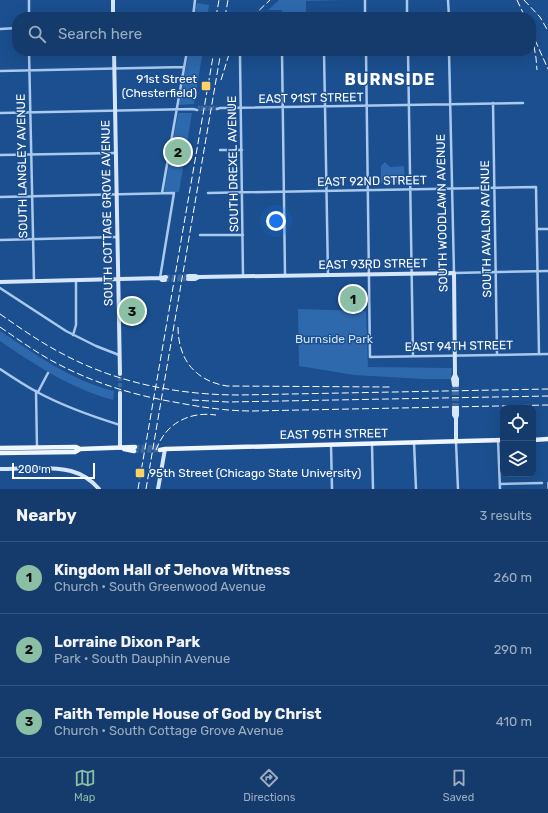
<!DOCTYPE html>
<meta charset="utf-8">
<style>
:root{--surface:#143b6b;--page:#214673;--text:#f1f3f6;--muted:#9dadc1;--line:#33557e;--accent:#8abfa5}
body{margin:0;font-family:Rubik,sans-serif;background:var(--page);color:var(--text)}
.controls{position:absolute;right:12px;bottom:12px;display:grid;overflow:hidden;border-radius:8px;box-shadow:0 4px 16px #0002}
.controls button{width:36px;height:36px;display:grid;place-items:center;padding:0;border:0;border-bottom:1px solid var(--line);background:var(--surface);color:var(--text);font:20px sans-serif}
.scale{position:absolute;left:12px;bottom:10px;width:83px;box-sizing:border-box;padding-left:4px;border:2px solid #fff;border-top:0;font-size:11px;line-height:14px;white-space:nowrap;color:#fff;-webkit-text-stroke:3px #1b4f8f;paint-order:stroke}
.you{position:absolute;left:276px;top:221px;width:14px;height:14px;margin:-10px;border:3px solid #fff;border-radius:50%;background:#1a73e8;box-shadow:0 0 0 6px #1a73e833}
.badge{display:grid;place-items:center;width:26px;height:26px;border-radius:50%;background:var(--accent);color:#111;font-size:13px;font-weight:700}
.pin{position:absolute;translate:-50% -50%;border:2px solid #fff;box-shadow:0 1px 4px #0006}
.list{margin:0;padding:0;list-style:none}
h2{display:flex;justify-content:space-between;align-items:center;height:52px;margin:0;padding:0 16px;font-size:17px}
h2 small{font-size:13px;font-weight:400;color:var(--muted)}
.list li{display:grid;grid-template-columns:26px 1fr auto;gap:12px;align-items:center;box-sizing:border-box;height:72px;padding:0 16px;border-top:1px solid var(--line)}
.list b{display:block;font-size:15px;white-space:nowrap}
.list p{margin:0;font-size:13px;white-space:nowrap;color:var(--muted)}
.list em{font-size:13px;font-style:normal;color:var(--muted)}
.icon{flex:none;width:22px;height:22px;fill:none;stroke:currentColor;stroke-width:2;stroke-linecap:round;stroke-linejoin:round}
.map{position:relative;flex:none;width:548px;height:489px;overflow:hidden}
.search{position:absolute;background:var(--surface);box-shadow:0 4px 16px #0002;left:12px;right:12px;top:12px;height:44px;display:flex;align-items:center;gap:10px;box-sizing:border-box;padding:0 14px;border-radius:16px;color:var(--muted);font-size:15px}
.sheet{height:268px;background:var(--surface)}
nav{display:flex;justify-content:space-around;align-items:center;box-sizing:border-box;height:56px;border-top:1px solid var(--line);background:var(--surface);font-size:11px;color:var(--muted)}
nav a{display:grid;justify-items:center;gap:2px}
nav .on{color:var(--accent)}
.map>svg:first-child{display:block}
.green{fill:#2e69ad}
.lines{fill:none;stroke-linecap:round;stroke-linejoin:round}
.street-tunnel{stroke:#3d69a0;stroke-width:2.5;stroke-dasharray:2.5 1;stroke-linecap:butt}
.secondary-tunnel{stroke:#3d69a0;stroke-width:4;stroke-dasharray:4 2;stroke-linecap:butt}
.primary-tunnel{stroke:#3d69a0;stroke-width:4.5;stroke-dasharray:4.5 2;stroke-linecap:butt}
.street{stroke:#a9c9ee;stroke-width:2.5}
.secondary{stroke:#d6e6fa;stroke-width:4}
.primary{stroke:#f0f6ff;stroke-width:4.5}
.rail{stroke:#fff;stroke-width:1;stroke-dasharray:7 3;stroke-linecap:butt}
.poi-dot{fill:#ffd166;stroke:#1b4f8f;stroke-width:1.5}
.labels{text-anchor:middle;stroke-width:3;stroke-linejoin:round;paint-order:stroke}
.poi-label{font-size:12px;fill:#fff;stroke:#1b4f8f;text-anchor:end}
.street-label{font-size:12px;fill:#fff;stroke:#1b4f8f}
.park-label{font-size:12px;fill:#cfe3fa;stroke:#1b4f8f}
.district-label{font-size:16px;font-weight:bold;letter-spacing:1px;fill:#fff;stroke:#1b4f8f}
</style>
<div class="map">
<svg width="548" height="489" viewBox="0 0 548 489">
<rect width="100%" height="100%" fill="#1b4f8f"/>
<path class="green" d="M279 0H343L306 1V17H283L282 10H268Z
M197 3 209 5 207 17H194Z
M189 51H203L194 104 179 105Z
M178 113H192L179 192H164Z
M385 162 390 167 404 166 405 183H381V166Z
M298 309 366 311 368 367 452 368 451 379H423L354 375 299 366Z
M0 331C35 354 72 381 114 391L113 400C72 389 35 365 0 341Z"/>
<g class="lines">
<path class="street-tunnel" d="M198 107H217
M197 110 217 109"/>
<path class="secondary-tunnel" d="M166 277 188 276
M165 280 188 279
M454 385V408
M457 385V408
M120 393V374"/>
<path class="primary-tunnel" d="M135 447H160
M134 451 160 450"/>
<path class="street" d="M29 0V17
M365 0V17
M407 0V17
M448 0 449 17
M193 17 195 0
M0 29 17 28
M29 51 34 281
M242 51 240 56 243 276
M282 51 285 275
M324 51 328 275
M366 51 370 357 548 354
M408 51 413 356
M449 51 454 273 548 271
M0 71 184 67
M493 103 497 355
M217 109 220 108 523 103
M0 113 193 109 197 110
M220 150H242
M0 155 116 153
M162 193 187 51
M208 193 536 187 539 354
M0 197 174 193 160 278
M537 229H548
M200 235H243
M0 240 117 237
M0 288 66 331 96 346 119 355
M73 335 76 325V280
M0 369C12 377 24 385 37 392 63 406 91 416 120 425
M36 391 37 448
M38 392 48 373
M498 440 500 489
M414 442 416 489
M456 442 458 489
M331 444 332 489
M372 444 373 489
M500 484 542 483"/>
<path class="secondary" d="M113 0V17
M114 51 120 374
M188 276H195L198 277
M160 278 166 277
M188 279H195L199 277 454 273 455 375 457 379V385
M0 282 160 278 162 280H165
M454 385 453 379 455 375
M120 393V448
M454 408V415L456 418
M456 441V418L457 415V408
M0 469C12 469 25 468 37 468 62 468 82 469 99 489
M158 489 165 449"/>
<path class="primary" d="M533 440 548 439
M0 448 76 447 80 449 135 447
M124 449 134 451
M160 450 165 449 503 440
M0 453 75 452 80 449"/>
<path class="rail" d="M517 0 525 17
M524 0 540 17 548 31
M216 17 219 0
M225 17 228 0
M252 17 270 0
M531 31 548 69
M534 46 536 58 537 70
M221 80 230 51
M0 314C20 328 40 342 61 353 116 383 178 395 240 395L548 389
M0 327C19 340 37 353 56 363 94 383 133 395 174 402 200 407 226 411 252 411L548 405
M178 327C178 359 195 381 227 386L390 387
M192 400 228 402 548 396
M156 450C165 424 189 411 216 415
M138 489 214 51
M146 489 221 51
M548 489V481"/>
</g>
<g class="poi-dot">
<rect x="201" y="81" width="10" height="10" rx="2"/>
<rect x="135" y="468" width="10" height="10" rx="2"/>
</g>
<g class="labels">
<g class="poi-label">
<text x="197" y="83">91st Street<tspan x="197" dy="14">(Chesterfield)</tspan></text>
<text x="149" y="477" text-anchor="start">95th Street (Chicago State University)</text>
</g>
<g class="street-label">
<text transform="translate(311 98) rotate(-1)" y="4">EAST 91ST STREET</text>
<text transform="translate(233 164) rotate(-91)" y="4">SOUTH DREXEL AVENUE</text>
<text transform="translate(22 166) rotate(-91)" y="4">SOUTH LANGLEY AVENUE</text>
<text transform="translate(372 181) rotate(-1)" y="4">EAST 92ND STREET</text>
<text transform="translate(107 213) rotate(-91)" y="4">SOUTH COTTAGE GROVE AVENUE</text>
<text transform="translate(442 213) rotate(-91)" y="4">SOUTH WOODLAWN AVENUE</text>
<text transform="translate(486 229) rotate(-91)" y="4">SOUTH AVALON AVENUE</text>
<text transform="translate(373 264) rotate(-1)" y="4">EAST 93RD STREET</text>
<text transform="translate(459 346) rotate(-1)" y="4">EAST 94TH STREET</text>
<text transform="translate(334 434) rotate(-1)" y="4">EAST 95TH STREET</text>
</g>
<g class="park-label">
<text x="334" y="343">Burnside Park</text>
</g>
<g class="district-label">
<text x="390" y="85">BURNSIDE</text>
</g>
</g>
</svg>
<div class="controls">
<button><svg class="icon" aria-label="locate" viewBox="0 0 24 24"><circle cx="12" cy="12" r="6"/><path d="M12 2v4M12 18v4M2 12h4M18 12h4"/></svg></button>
<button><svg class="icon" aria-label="layers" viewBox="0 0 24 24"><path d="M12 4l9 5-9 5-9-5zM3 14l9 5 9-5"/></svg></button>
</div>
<div class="scale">200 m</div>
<div class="you"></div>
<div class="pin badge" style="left:353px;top:299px">1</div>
<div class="pin badge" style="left:178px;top:152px">2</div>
<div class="pin badge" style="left:132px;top:311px">3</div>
<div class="search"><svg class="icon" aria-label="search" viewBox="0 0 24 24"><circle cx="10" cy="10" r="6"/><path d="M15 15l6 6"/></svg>Search here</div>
</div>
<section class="sheet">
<h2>Nearby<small>3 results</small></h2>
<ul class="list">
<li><span class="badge">1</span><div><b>Kingdom Hall of Jehova Witness</b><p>Church · South Greenwood Avenue</p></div><em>260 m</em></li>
<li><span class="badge">2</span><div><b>Lorraine Dixon Park</b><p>Park · South Dauphin Avenue</p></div><em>290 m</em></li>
<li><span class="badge">3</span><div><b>Faith Temple House of God by Christ</b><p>Church · South Cottage Grove Avenue</p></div><em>410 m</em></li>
</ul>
</section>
<nav>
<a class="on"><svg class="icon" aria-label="map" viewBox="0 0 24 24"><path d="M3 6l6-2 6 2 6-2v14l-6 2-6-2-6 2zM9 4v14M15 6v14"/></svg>Map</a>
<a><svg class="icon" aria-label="directions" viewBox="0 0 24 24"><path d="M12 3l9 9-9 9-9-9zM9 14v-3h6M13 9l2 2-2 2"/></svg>Directions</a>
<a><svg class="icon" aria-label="saved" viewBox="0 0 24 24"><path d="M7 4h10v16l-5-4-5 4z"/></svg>Saved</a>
</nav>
